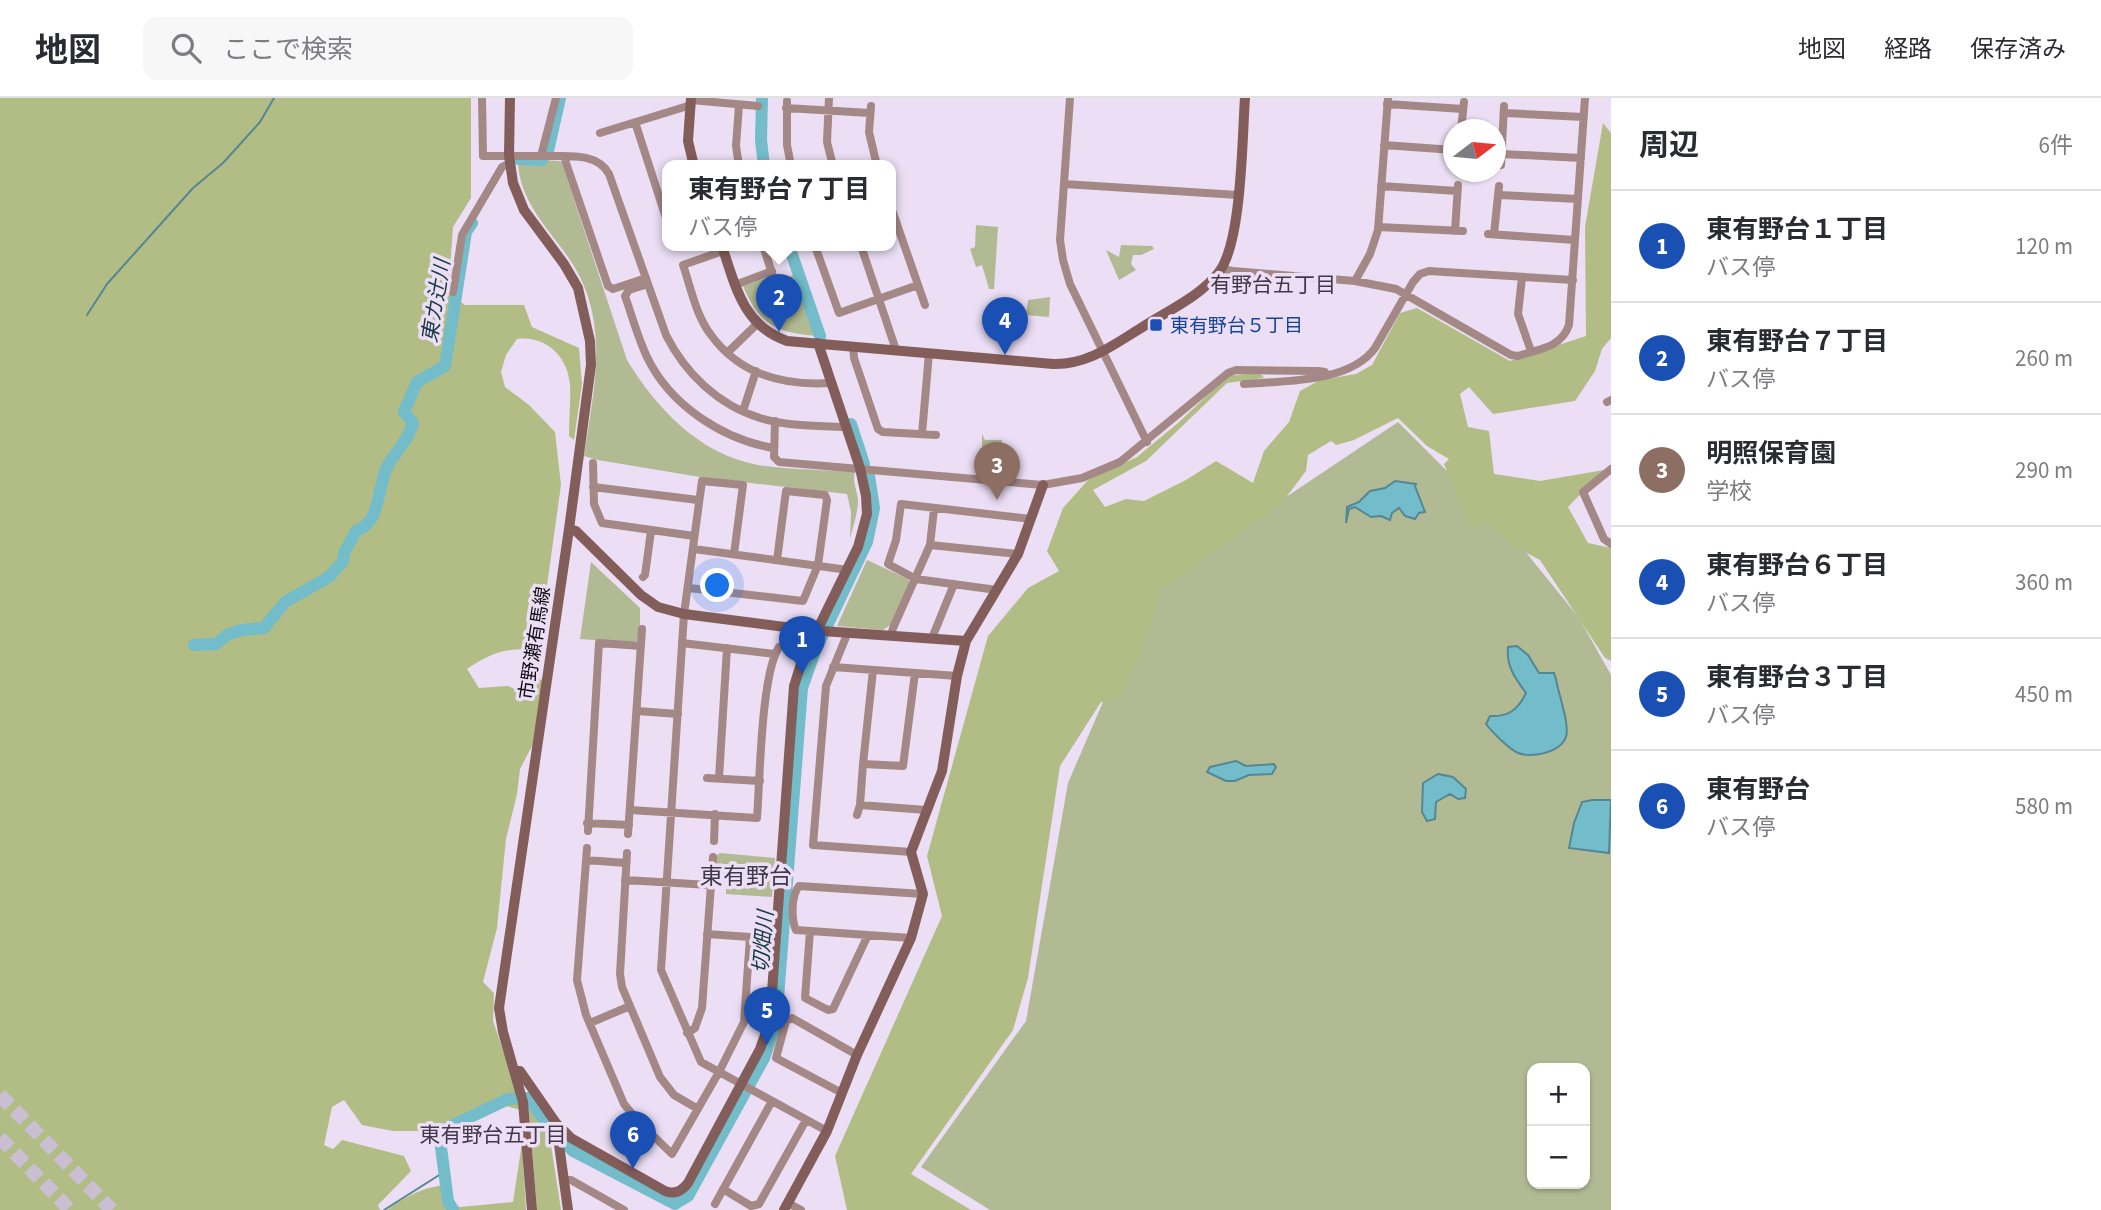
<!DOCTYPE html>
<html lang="ja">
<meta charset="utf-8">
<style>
:root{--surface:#fff;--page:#f7f7f7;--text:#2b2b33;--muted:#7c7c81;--line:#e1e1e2;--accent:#7a3eb4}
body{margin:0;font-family:"Source Sans 3","Noto Sans JP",sans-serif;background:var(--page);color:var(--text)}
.controls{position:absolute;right:21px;bottom:21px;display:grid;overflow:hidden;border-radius:14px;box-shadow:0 2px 5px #0004}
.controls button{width:63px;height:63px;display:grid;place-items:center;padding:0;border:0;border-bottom:2px solid var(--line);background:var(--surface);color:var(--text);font:35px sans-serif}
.compass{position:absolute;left:1443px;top:21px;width:63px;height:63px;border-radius:50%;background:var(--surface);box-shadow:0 2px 5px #0004;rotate:74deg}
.you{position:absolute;left:718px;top:488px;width:24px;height:24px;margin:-18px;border:5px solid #fff;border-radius:50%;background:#1a73e8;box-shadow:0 0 0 10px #1a73e833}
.badge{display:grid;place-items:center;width:46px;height:46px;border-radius:50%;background:var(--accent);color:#fff;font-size:23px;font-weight:700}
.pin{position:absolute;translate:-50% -58px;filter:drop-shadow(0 2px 4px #0008)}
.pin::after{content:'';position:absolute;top:37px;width:24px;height:21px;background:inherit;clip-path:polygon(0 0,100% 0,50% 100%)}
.popup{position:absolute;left:662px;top:62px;width:234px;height:91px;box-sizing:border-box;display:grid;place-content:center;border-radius:14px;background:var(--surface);filter:drop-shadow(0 2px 5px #0005);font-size:23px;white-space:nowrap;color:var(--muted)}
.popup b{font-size:26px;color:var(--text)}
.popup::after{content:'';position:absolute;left:50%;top:100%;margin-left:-14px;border:14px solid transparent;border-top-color:var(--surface)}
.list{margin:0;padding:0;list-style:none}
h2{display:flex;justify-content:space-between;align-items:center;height:91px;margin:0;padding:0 28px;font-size:30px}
h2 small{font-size:23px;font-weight:400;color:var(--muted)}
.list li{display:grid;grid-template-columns:46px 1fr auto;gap:21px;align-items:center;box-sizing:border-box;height:112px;padding:0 28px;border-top:2px solid var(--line)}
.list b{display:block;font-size:26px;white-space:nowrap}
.list p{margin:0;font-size:23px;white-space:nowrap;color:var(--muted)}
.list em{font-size:23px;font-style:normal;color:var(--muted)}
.icon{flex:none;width:38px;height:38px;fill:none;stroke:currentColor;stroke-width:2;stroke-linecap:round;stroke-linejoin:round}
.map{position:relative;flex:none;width:1611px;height:1112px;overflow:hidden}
header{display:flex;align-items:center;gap:42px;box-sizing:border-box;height:98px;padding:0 35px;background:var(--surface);border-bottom:2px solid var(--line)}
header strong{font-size:33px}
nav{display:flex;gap:38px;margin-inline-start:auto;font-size:24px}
.search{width:490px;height:63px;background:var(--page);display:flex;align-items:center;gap:18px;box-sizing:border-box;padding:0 24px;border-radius:14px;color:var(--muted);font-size:26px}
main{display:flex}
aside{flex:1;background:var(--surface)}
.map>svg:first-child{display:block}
.green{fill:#b2ba94;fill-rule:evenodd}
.forest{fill:#b2bd86}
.water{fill:#73bcc9;stroke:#558792;stroke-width:2}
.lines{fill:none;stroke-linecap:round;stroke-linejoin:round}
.stream{stroke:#558792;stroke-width:2}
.river{stroke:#73bcc9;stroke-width:12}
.highway-tunnel{stroke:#cabed3;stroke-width:14;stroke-dasharray:14 7;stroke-linecap:butt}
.street{stroke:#a48886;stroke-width:8}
.secondary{stroke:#835d5a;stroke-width:10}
.transit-dot{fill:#1a4fb4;stroke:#ebdef5;stroke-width:2.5}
.labels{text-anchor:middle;stroke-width:7;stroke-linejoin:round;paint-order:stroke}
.transit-label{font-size:19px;fill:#164399;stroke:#ebdef5;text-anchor:start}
.street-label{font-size:19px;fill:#0f0b12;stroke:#ebdef5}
.neighbourhood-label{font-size:21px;fill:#42384a;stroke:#ebdef5}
.water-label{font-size:21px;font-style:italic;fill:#173a40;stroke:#ebdef5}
.quarter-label{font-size:23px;fill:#42384a;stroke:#ebdef5}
</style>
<header>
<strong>地図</strong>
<div class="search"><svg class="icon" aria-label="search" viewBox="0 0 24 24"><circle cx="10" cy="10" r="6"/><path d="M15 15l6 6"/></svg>ここで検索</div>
<nav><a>地図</a><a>経路</a><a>保存済み</a></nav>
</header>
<main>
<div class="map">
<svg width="1611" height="1112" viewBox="0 0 1611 1112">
<rect width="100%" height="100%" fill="#ebdef5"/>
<path class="green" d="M518 61 560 63 562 65 627 262C657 311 699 356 758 367 789 372 823 372 855 374 852 383 857 392 858 402 858 415 853 428 850 441L851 414 847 396 706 380 598 362 584 358C593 297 608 236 580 179 560 139 518 110 518 61Z
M976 127 998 129 994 191H989L982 167 976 169 970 151 975 149Z
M1121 147 1152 148 1154 151 1141 157H1133L1131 166 1136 172 1119 182 1106 152 1119 159Z
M797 176 818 238C777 235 759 227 743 188L768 179 773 184Z
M1050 199 1049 219 1026 217 1028 202Z
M1398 324 1516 442 1579 520 1611 577V1112H990L921 1069 1026 923 1068 685 1153 488ZM1532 970H1585V1086H1532Z
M982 336 985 342H1002L999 365H996L993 375 978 374 980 350H982Z
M867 462 908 481 910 486 890 527 883 532 837 528Z
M591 464 640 510V540L634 545 580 541Z
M720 755 775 760 772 799 726 796V784L714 783 715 759Z"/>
<path class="forest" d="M0 0H471V100L453 129 449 186 453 198 465 207H524L532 229 579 250 582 286 574 342 569 338C569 321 571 303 570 287 568 258 545 237 517 241L506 257 501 274 505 289 529 307 555 334 561 387 538 552C508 549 492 554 467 571L479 590 508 588 521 594 533 580 543 582 532 648 520 671 517 696 506 741 497 830 483 884 494 895 493 923 517 992 521 1012 506 1008 454 1029 424 1033H393L362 1027 344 1002 332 1009 324 1047 333 1051 342 1042 404 1058 411 1073 378 1107 380 1112H0Z
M1603 25 1611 35V240L1602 251 1595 273 1575 303 1493 316 1469 289 1460 296 1468 329 1489 333 1494 376 1540 383 1604 372 1568 409 1588 445 1611 450V563L1605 560 1540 462 1512 447 1488 425 1471 430 1444 366 1449 361 1427 348 1398 320 1354 342 1336 347 1331 343 1308 357 1306 373 1281 406 1161 492 1142 552 1120 599 1109 604H1101L1060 668 1028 880 1013 932 911 1076 971 1112H847L835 1058 942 818 927 758 988 538 1028 490 1059 473 1047 453 1063 410 1088 382 1137 359 1178 325 1228 278 1255 275 1262 277 1264 280 1227 285 1146 363 1093 392 1105 409 1126 401 1144 403 1186 382 1216 363 1253 385 1264 353 1289 324 1300 293 1320 282 1356 276 1372 267 1400 215 1417 210 1510 263 1586 238 1585 129Z
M528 1003 549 1034 561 1112H537Z
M522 1045 526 1112H387C405 1099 421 1090 444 1087L446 1101 460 1109 513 1104Z"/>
<path class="water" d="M1395 383 1416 386 1415 388 1425 414 1419 415 1415 421 1405 418 1399 410 1392 415 1390 422 1381 418 1371 419 1355 409 1349 411 1346 425 1347 409 1359 404 1370 393 1385 390Z
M1517 548 1528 557 1539 575H1554L1556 581C1558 595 1570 626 1566 639 1560 655 1532 660 1518 655 1509 651 1492 634 1486 626L1490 618C1508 619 1518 612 1526 595 1515 580 1506 568 1508 549Z
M1236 663 1246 668 1274 666 1276 669 1272 676 1249 677 1235 683H1226L1207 674 1210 669Z
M1438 676 1453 679 1466 691 1465 700 1458 701 1450 696 1436 704 1435 721 1427 723 1422 714 1423 685Z
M1592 702H1611L1609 755 1569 750 1574 725 1582 704Z"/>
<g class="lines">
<path class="stream" d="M87 217 107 186 193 90 223 65 260 24 274 0
M384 1112 444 1074"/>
<path class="river" d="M762 0 761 42 764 68
M519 61 542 62 548 53 560 0
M789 148 820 238
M851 326 864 366
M194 547 216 546 227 537 241 532 264 530 285 504 329 479 343 463 344 455 356 433C382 424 377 387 388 367 396 353 410 340 413 325L404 314 417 284 445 268 466 134 472 125
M453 1112 448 1103 439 1034 508 1001 528 1000 550 1030 573 1053 675 1106 688 1098 764 960 776 926 802 590 815 553 867 444 874 410 869 378"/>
<path class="highway-tunnel" d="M0 997 112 1112
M0 1040 70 1112"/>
<path class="street" d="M482 0 483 58H541L556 0
M829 0 827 44 833 68
M1070 0 1060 142 1063 162 1070 186 1147 344
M691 2 758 8
M787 3V47L791 68
M1387 6 1463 11
M871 8 869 34 877 68
M786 10 870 15
M1504 15 1583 19
M635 24 667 123
M1461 32 1464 4
M600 35 691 7
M1384 47 1454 52
M1502 56 1581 60
M541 58C565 59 596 53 609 76L666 237C685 275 718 307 760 320 787 328 818 328 846 329
M564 59 608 188 613 191 646 180
M1501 67 1504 8
M739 68 736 48 739 7
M1064 86 1238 97
M1381 88 1457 93
M1499 97 1578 101
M891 109 925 207
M1378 129 1463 133
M1455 133 1458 87
M1488 136 1575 142
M1494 136 1499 88
M763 148 781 202
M815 148 839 215 918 187
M861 148 896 252
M723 153 683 167C691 190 696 218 711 237 740 277 785 288 831 285
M1222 171 1233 173 1355 183 1396 191 1511 257 1518 258C1539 251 1561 250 1569 227L1585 0
M1522 179 1518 216 1531 253
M1355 183 1370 156 1378 132 1388 0
M648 186 629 192 625 198C632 218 638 240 647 259 670 307 722 341 773 350
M735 187 772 173
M453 194 462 137 502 69 510 65
M853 248 854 260 878 331 883 334 936 337
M727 255 757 226
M1244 286C1283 283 1350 285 1375 250L1413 184 1420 176 1429 173 1573 182
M1607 304 1611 302
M743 313 756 273
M775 323 774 359 779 364 1043 387 1082 380 1120 364 1228 275 1236 272 1318 273 1325 274 1326 277
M922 336 929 255
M593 365 594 406 602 425 694 438
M1611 371 1583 394 1604 441 1611 446
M593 389 698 402
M930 447 1018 456
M694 451 848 472
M734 456 743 387 702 383 684 516 661 872 701 964 827 1033
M643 479 645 477 651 433
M689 490 803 503 818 467 827 402 825 397 786 393 777 462
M997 492 916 481 888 466 896 442 901 406 1031 421
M848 534 826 588 813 747 911 754
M891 537 893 530 930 447 934 411
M932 540 954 486
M682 545 775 556
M833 569 957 578
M873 572 863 666 903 668 915 575
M637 613 678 616
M863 666 860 707 926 712
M707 680 760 683
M719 680 727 550
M630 712 757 720C760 681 761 577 779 549
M857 717 860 707
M587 725 629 727
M588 733 599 545 641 548
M628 736 642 531
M714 743 715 716
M587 750 577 882 586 917 624 1006 638 1023 672 1056 719 974 744 924 750 839 707 836
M627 755 620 876 622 889 660 979 674 997 698 1011
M586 762 626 765
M625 782 710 787
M810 833 805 900 828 912 833 911 868 837
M911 840 796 832C791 821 791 798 799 788L923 796
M590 925 630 908
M687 935 695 930 702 910 713 759
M842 995 776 960 786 923 792 920 857 957
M564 1082H571L624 1112
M723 1091 751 1108 759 1106 806 1022
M788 1105 801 1112
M715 1106 772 1003"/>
<path class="secondary" d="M510 0 509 57 513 85 524 112 564 166 578 190 590 243 591 267 569 431 499 910 503 934 523 1004 532 1112
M691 0 688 43 694 68
M722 148C735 187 743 228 787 243L1053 266C1088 267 1113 247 1141 230 1167 213 1201 198 1219 174 1242 144 1242 41 1245 0
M569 431 576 433 641 497 658 509 684 516 808 532 966 543
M517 973H520L556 1025 571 1040 665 1093C674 1097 682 1093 688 1085L760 951 768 929 771 908 794 588 802 563 858 449 867 416 866 398 860 370 818 245
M556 1025 568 1112
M784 1112 827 1033 857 957 911 840 923 796 911 754 942 673 957 578 966 543 1018 456 1043 387"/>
</g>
<rect class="transit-dot" x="1149" y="220" width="14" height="14" rx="3.5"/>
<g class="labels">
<g class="transit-label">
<text x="1170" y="234">東有野台５丁目</text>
</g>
<g class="street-label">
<text transform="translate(534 545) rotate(-81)" y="7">市野瀬有馬線</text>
</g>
<g class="neighbourhood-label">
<text x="1273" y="194">有野台五丁目</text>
<text x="493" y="1044">東有野台五丁目</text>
</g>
<g class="water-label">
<text transform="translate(436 203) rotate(-81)" y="7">東カ辻川</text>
<text transform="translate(763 844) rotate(-85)" y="7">切畑川</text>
</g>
<g class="quarter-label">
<text x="746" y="786">東有野台</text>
</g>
</g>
</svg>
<div class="controls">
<button>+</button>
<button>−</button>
</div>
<svg class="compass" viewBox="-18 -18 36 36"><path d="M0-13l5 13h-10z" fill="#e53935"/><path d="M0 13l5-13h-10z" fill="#7c7c81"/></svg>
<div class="you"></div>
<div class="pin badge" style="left:802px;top:576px;background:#1a4fb4">1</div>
<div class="pin badge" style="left:779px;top:234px;background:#1a4fb4">2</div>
<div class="popup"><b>東有野台７丁目</b>バス停</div>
<div class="pin badge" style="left:997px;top:402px;background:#8d6e63">3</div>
<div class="pin badge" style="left:1005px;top:257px;background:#1a4fb4">4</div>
<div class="pin badge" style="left:767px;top:947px;background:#1a4fb4">5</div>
<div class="pin badge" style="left:633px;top:1071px;background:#1a4fb4">6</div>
</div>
<aside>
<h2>周辺<small>6件</small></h2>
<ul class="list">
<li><span class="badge" style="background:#1a4fb4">1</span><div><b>東有野台１丁目</b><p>バス停</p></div><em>120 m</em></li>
<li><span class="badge" style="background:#1a4fb4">2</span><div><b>東有野台７丁目</b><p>バス停</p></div><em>260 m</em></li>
<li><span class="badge" style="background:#8d6e63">3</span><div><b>明照保育園</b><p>学校</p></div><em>290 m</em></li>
<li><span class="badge" style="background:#1a4fb4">4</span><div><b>東有野台６丁目</b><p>バス停</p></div><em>360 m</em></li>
<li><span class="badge" style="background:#1a4fb4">5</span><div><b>東有野台３丁目</b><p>バス停</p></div><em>450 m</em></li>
<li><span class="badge" style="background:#1a4fb4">6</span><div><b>東有野台</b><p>バス停</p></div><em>580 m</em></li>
</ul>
</aside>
</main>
